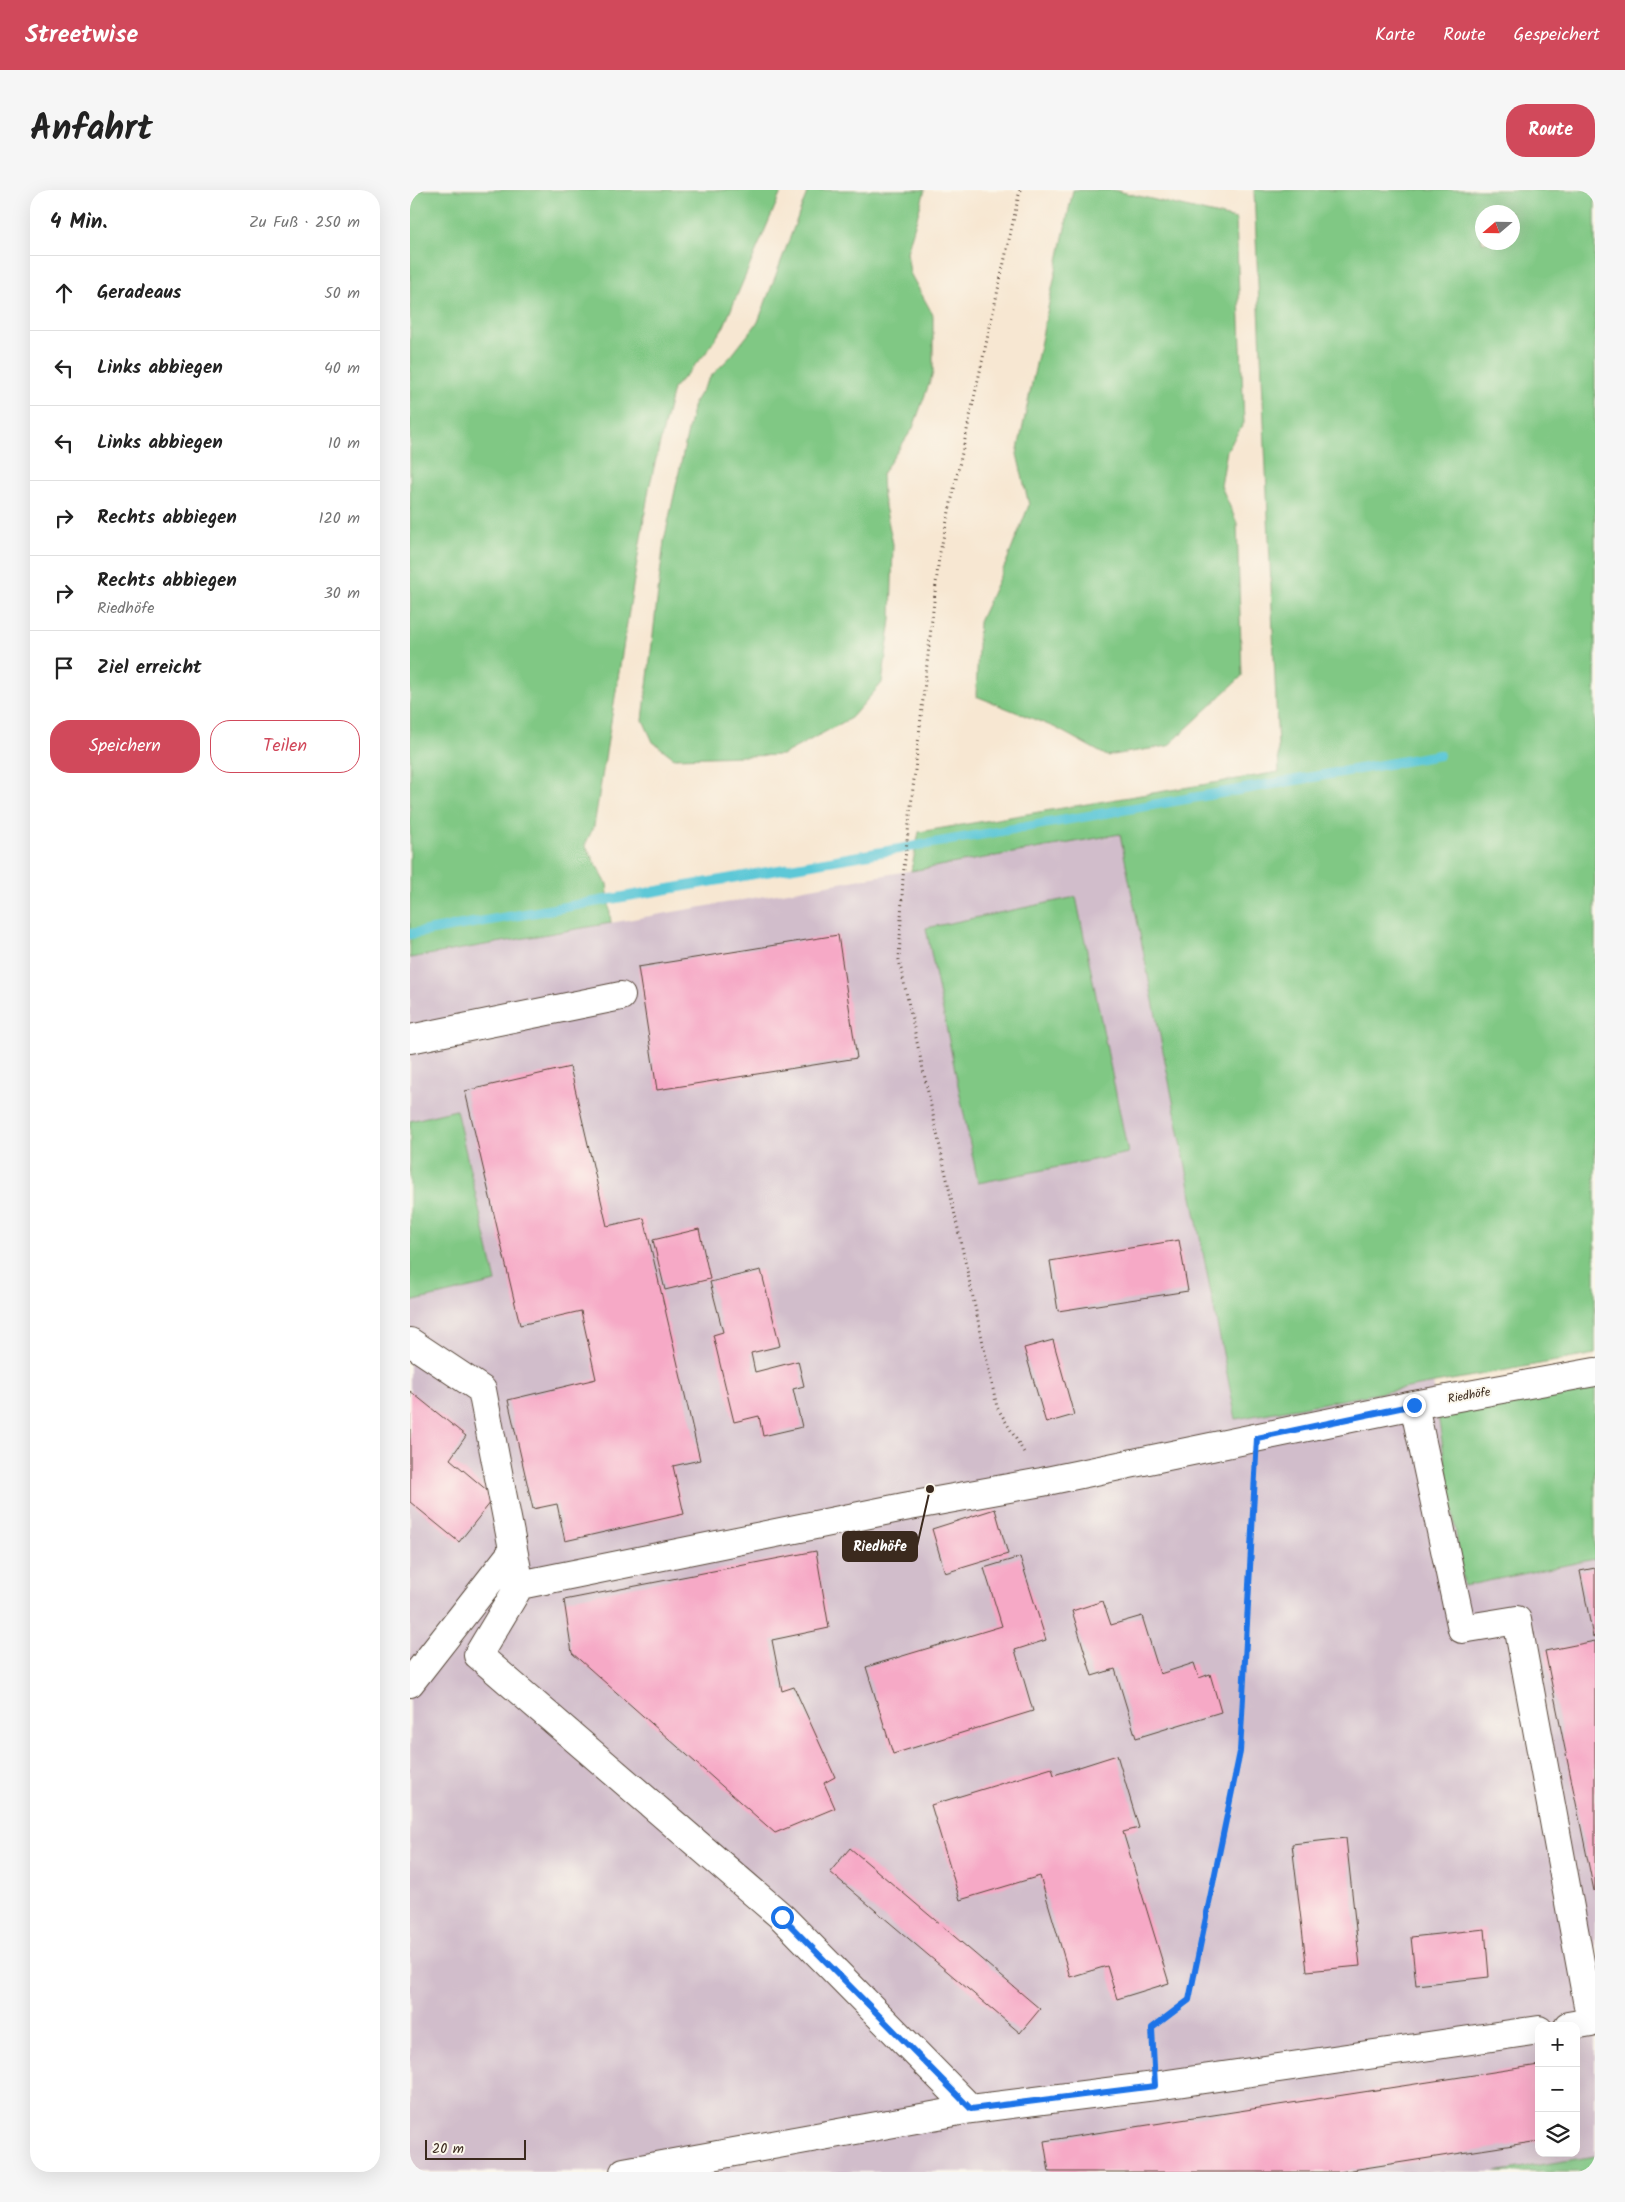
<!DOCTYPE html>
<html lang="de">
<meta charset="utf-8">
<style>
:root{--surface:#fff;--page:#f6f6f6;--text:#222;--muted:#767676;--line:#e0e0e0;--accent:#d1495b}
body{margin:0;font-family:Kalam,sans-serif;background:var(--page);color:var(--text)}
.controls{position:absolute;right:15px;bottom:15px;display:grid;overflow:hidden;border-radius:10px;box-shadow:0 5px 20px #0002}
.controls button{width:45px;height:45px;display:grid;place-items:center;padding:0;border:0;border-bottom:1px solid var(--line);background:var(--surface);color:var(--text);font:25px sans-serif}
.compass{position:absolute;left:1065px;top:15px;width:45px;height:45px;border-radius:50%;background:var(--surface);box-shadow:0 5px 20px #0002;rotate:250deg}
.scale{position:absolute;left:15px;bottom:12px;width:101px;box-sizing:border-box;padding-left:5px;border:2px solid #3b2a1e;border-top:0;font-size:14px;line-height:18px;white-space:nowrap;color:#3b2a1e;-webkit-text-stroke:4px #fbf7ec;paint-order:stroke}
.stop{position:absolute;width:15px;height:15px;margin:-11px;border:4px solid #1a73e8;border-radius:50%;background:#fff}
.stop.end{background:#1a73e8;border-color:#fff;box-shadow:0 1px 5px #0008}
.list{margin:0;padding:0;list-style:none}
h2{display:flex;justify-content:space-between;align-items:center;height:65px;margin:0;padding:0 20px;font-size:21px}
h2 small{font-size:16px;font-weight:400;color:var(--muted)}
.list li{display:grid;grid-template-columns:32px 1fr auto;gap:15px;align-items:center;box-sizing:border-box;height:75px;padding:0 20px;border-top:1px solid var(--line)}
.list b{display:block;font-size:19px;white-space:nowrap}
.list p{margin:0;font-size:16px;white-space:nowrap;color:var(--muted)}
.list em{font-size:16px;font-style:normal;color:var(--muted)}
.actions{display:flex;gap:10px;padding:15px 20px}
.actions a{flex:1;padding:11px 0;border:1px solid var(--accent);border-radius:20px;text-align:center;font-size:18px;color:var(--accent)}
.actions .main{background:var(--accent);color:#fff}
.icon{flex:none;width:28px;height:28px;fill:none;stroke:currentColor;stroke-width:2;stroke-linecap:round;stroke-linejoin:round}
.map{position:relative;flex:none;width:1185px;height:1982px;overflow:hidden;border-radius:20px}
header{display:flex;align-items:center;gap:30px;box-sizing:border-box;height:70px;padding:0 25px;background:var(--accent);color:#fff}
header strong{font-size:24px}
nav{display:flex;gap:28px;margin-inline-start:auto;font-size:18px}
.intro{display:flex;align-items:center;justify-content:space-between;box-sizing:border-box;height:120px;padding:0 30px}
h1{margin:0;font-size:35px}
.button{padding:12px 22px;border-radius:20px;background:var(--accent);color:#fff;font-size:18px;font-weight:700}
main{display:flex;gap:30px;padding:0 30px}
aside{flex:1;background:var(--surface);border-radius:20px;box-shadow:0 5px 20px #0002}
.map>svg:first-child{display:block}
.industrial{fill:#d1bdcb;fill-rule:evenodd}
.green{fill:#80c884;stroke:#5e7951;fill-rule:evenodd}
.lines{fill:none;stroke-linecap:round;stroke-linejoin:round}
.stream{stroke:#5dc8d7;stroke-width:10}
.building{fill:#f6a9c6}
.minor-casing{stroke:#574639;stroke-width:30}
.path{stroke:#574639;stroke-width:3;stroke-dasharray:1 4;stroke-linecap:butt}
.minor{stroke:#fff;stroke-width:28}
.route{stroke:#1a73e8;stroke-width:6}
.labels{text-anchor:middle;stroke-width:4;stroke-linejoin:round;paint-order:stroke}
.street-label{font-size:12px;fill:#3b2a1e;stroke:#fbf7ec}
.leader{fill:none;stroke:#3b2a1e;stroke-width:2}
.callout-dot{fill:#3b2a1e;stroke:#fbf7ec;stroke-width:2}
.callout{fill:#3b2a1e;stroke:#3b2a1e;stroke-width:2}
.callout-label{font-size:14px;text-anchor:middle;font-weight:bold;fill:#fff}
</style>
<header>
<strong>Streetwise</strong>
<nav><a>Karte</a><a>Route</a><a>Gespeichert</a></nav>
</header>
<div class="intro"><h1>Anfahrt</h1><a class="button">Route</a></div>
<main>
<aside>
<h2>4 Min.<small>Zu Fuß · 250 m</small></h2>
<ul class="list">
<li><svg class="icon" aria-label="ahead" viewBox="0 0 24 24"><path d="M12 20V5M6 11l6-6 6 6"/></svg><div><b>Geradeaus</b></div><em>50 m</em></li>
<li><svg class="icon" aria-label="left" viewBox="0 0 24 24"><path d="M17 20v-9H6M10 6l-5 5 5 5"/></svg><div><b>Links abbiegen</b></div><em>40 m</em></li>
<li><svg class="icon" aria-label="left" viewBox="0 0 24 24"><path d="M17 20v-9H6M10 6l-5 5 5 5"/></svg><div><b>Links abbiegen</b></div><em>10 m</em></li>
<li><svg class="icon" aria-label="right" viewBox="0 0 24 24"><path d="M7 20v-9h11M14 6l5 5-5 5"/></svg><div><b>Rechts abbiegen</b></div><em>120 m</em></li>
<li><svg class="icon" aria-label="right" viewBox="0 0 24 24"><path d="M7 20v-9h11M14 6l5 5-5 5"/></svg><div><b>Rechts abbiegen</b><p>Riedhöfe</p></div><em>30 m</em></li>
<li><svg class="icon" aria-label="arrive" viewBox="0 0 24 24"><path d="M6 21V4h12l-3 4 3 4H6"/></svg><div><b>Ziel erreicht</b></div></li>
</ul>
<div class="actions"><a class="main">Speichern</a><a>Teilen</a></div>
</aside>
<div class="map">
<svg width="1185" height="1982" viewBox="0 0 1185 1982">
<rect width="100%" height="100%" fill="#fbf7ec"/>
<filter id="ink" filterUnits="userSpaceOnUse"><feTurbulence type="fractalNoise" baseFrequency=".02" numOctaves="2"/><feDisplacementMap in="SourceGraphic" scale="10" xChannelSelector="R" yChannelSelector="G"/><feConvolveMatrix kernelMatrix="1 2 1 2 8 2 1 2 1" color-interpolation-filters="sRGB"/></filter>
<filter id="wash" filterUnits="userSpaceOnUse"><feTurbulence type="fractalNoise" baseFrequency=".0096" numOctaves="4" result="noise"/><feDisplacementMap in="SourceGraphic" scale="20" xChannelSelector="R" yChannelSelector="G"/><feGaussianBlur stdDeviation="1.12" result="paint"/><feColorMatrix in="noise" values="0 0 0 0 0 0 0 0 0 0 0 0 0 0 0 0 0 1.4 0 .05"/><feComposite in="paint" operator="in"/></filter>
<g filter="url(#wash)">
<rect width="100%" height="100%" fill="#f7e7d2"/>
<path class="industrial" d="M710 644 826 1229 1023 1192 1055 1396 1185 1369V1966L1085 1982H0V768ZM1129 1836H1166V1963H1129Z"/>
<path class="green" d="M0 0H372L314 136 295 164 263 199 239 298 184 636 175 655 197 694 201 733 0 768Z
M398 0H515L497 62 500 83 523 125V183L503 238 472 284 473 307 483 354 481 430 472 493 441 528 372 565 264 568 243 552 233 530 254 351 284 213 301 186 322 165 348 132Z
M663 0H703L826 29 834 233 817 260 811 296 827 333 832 486 758 556 697 566 646 538 566 506 569 432 596 373 619 315 607 264Z
M844 0H1185V1164L826 1229 710 644 501 681 509 642 869 582ZM1102 22V52H1072V22Z
M666 707 718 963 568 993 516 738Z
M46 920 86 1092 0 1112V931Z
M1185 1196V1369L1054 1396 1028 1225Z
M1185 1966V1982H1085Z"/>
<g class="lines">
<path class="stream" d="M0 744 1029 565"/>
</g>
<g id="blocks">
<path class="building" d="M428 745 447 868 247 900 228 777Z
M160 877 197 1036 234 1028 290 1270 263 1276 274 1324 155 1351 147 1314 123 1319 98 1210 186 1189 171 1121 110 1135 55 901Z
M289 1039 300 1089 255 1100 243 1050Z
M769 1050 778 1101 648 1121 640 1071Z
M351 1080 370 1156 341 1163 345 1182 388 1171 394 1196 383 1199 392 1237 353 1246 349 1226 324 1232 303 1145 313 1142 300 1092Z
M643 1150 664 1225 636 1233 614 1158Z
M0 1201 56 1246 40 1269 85 1307 49 1352 0 1312Z
M585 1319 598 1364 535 1383 522 1339Z
M406 1361 419 1438 362 1450 372 1501 384 1497 425 1587 414 1593 425 1618 365 1643 162 1463 154 1410Z
M610 1367 636 1450 605 1460 623 1521 483 1564 456 1477 592 1436 574 1378Z
M1185 1378V1446L1183 1447 1170 1381Z
M693 1411 701 1435 732 1426 750 1484 784 1473 789 1488 800 1484 811 1522 726 1548 705 1479 682 1486 662 1421Z
M1185 1451V1700L1184 1701 1135 1461Z
M707 1565 729 1638 713 1642 759 1793 707 1809 697 1776 660 1787 630 1686 550 1710 521 1615 642 1578 644 1585Z
M936 1648 950 1776 897 1781 882 1654Z
M440 1658 630 1819 610 1843 420 1682Z
M1075 1739 1079 1787 1006 1795 1001 1747Z
M1129 1875V1951L929 1982H639L634 1951Z"/>
</g>
</g>
<g filter="url(#ink)">
<use href="#blocks" fill-opacity="0" stroke="#574639" stroke-width="1"/>
<g class="lines">
<defs>
<path id="minor" d="M0 849 211 806
M0 1152 72 1200 110 1395 68 1465 372 1727 561 1919 745 1896 1129 1840
M1004 1215 1052 1439 1107 1430 1181 1832 1158 1836
M110 1395 494 1317 632 1292 1004 1215 1185 1182
M0 1493 103 1361
M214 1982 561 1919"/>
</defs>
<use href="#minor" class="minor-casing"/>
<path class="path" d="M610 0 529 367 493 687 489 770 587 1217 615 1264
M743 1865 741 1838 779 1810 830 1563 845 1278"/>
<use href="#minor" class="minor"/>
</g>
</g>
<g class="lines" filter="url(#ink)">
<path class="route" d="M372 1727 561 1919 745 1896 742 1838 779 1810 830 1562 847 1248 1004 1215"/>
</g>
<g class="labels">
<g class="street-label">
<text transform="translate(1059 1205) rotate(-10)" y="4">Riedhöfe</text>
</g>
</g>
<path class="leader" d="M520 1299L507 1356"/>
<circle class="callout-dot" cx="520" cy="1299" r="5"/>
<rect class="callout" x="433" y="1342" width="74" height="29" rx="5"/>
<g class="callout-label">
<text x="470" y="1361">Riedhöfe</text>
</g>
</svg>
<div class="controls">
<button>+</button>
<button>−</button>
<button><svg class="icon" aria-label="layers" viewBox="0 0 24 24"><path d="M12 4l9 5-9 5-9-5zM3 14l9 5 9-5"/></svg></button>
</div>
<svg class="compass" viewBox="-18 -18 36 36"><path d="M0-13l5 13h-10z" fill="#e53935"/><path d="M0 13l5-13h-10z" fill="#767676"/></svg>
<div class="scale">20 m</div>
<div class="stop" style="left:372px;top:1727px"></div>
<div class="stop end" style="left:1004px;top:1215px"></div>
</div>
</main>
